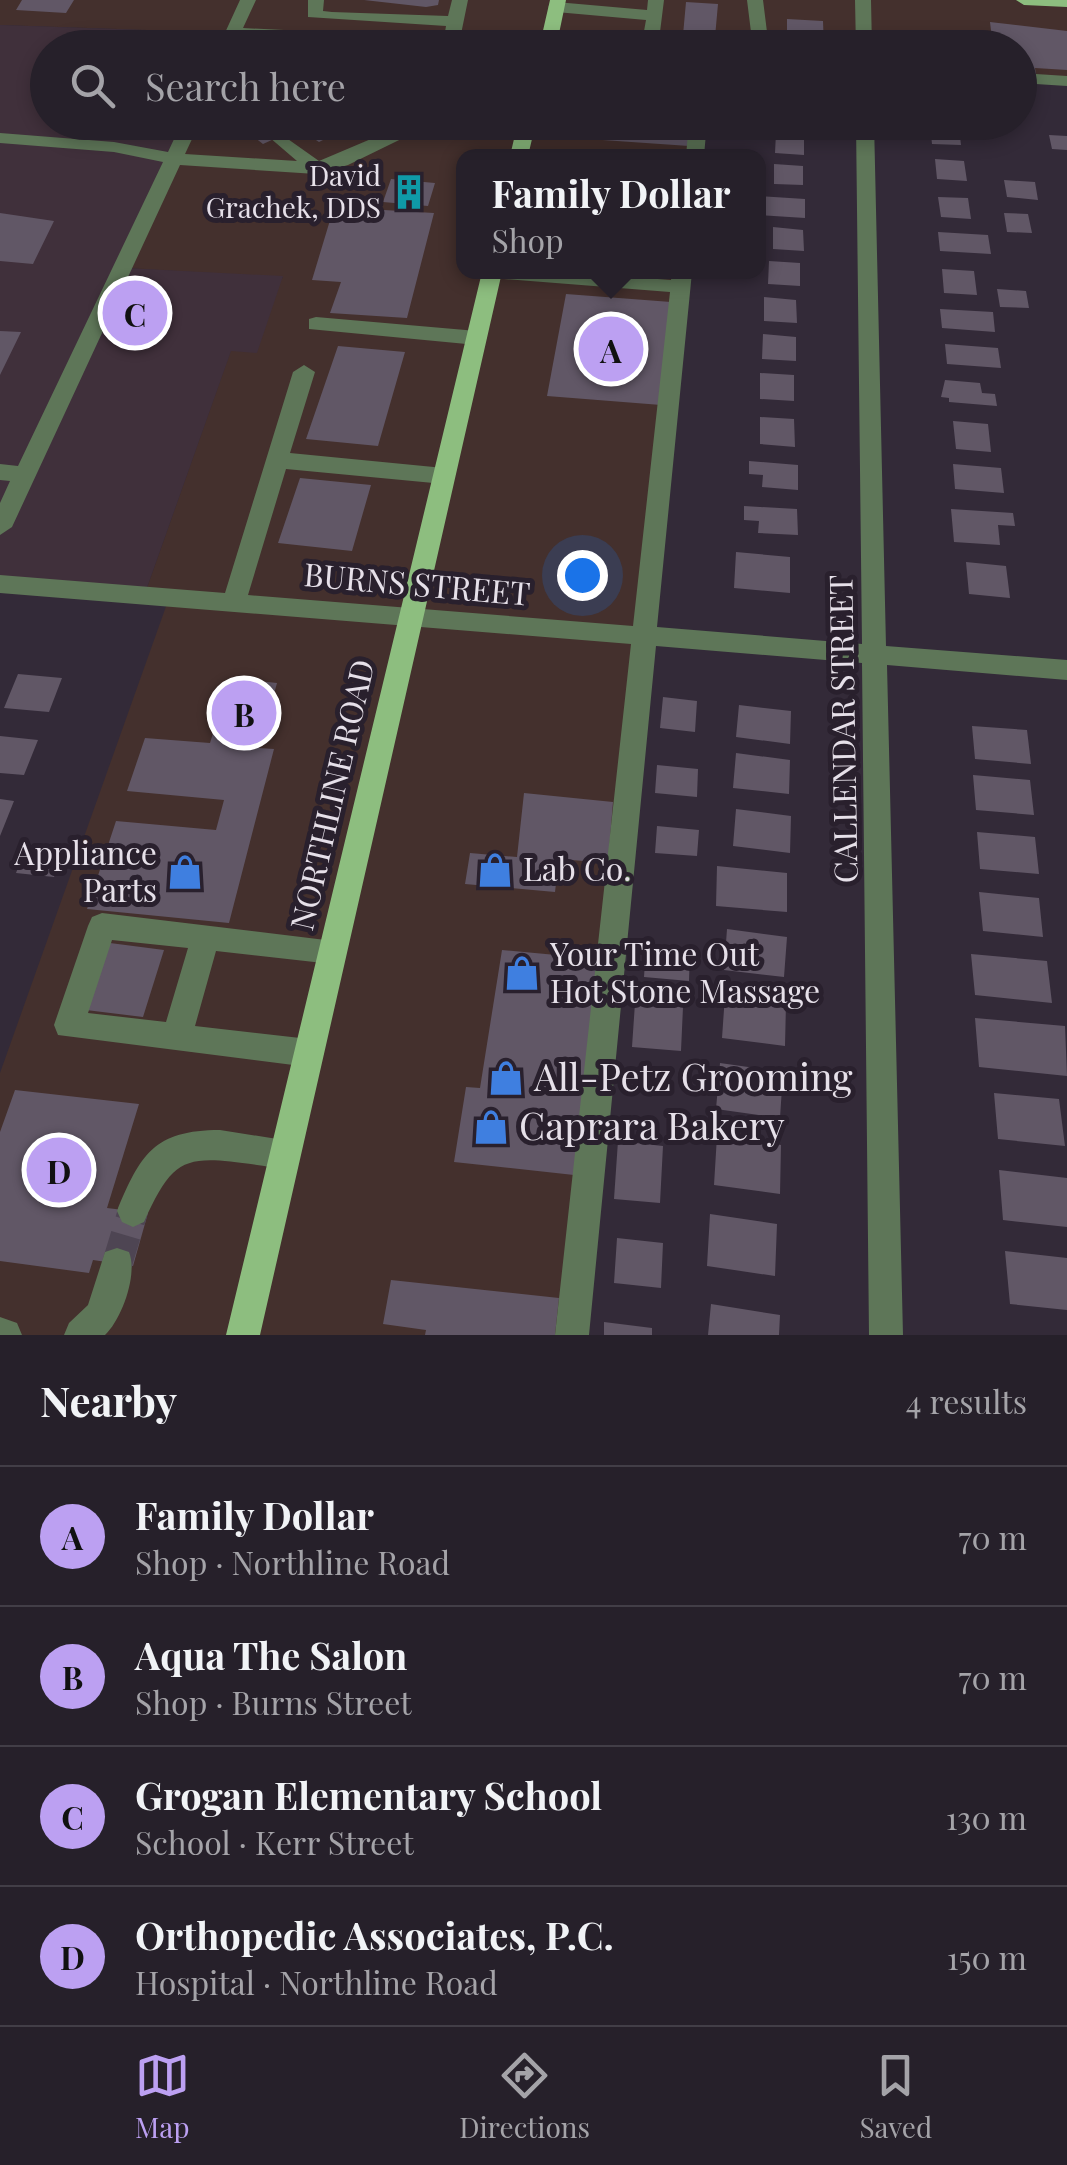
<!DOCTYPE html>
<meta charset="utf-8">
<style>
:root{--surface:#26202a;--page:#322d36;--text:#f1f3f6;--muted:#a4a3a8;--line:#423e47;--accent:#bca0f2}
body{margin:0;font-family:"Playfair Display",serif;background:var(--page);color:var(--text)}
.you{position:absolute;left:582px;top:575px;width:35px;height:35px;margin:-25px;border:8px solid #fff;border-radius:50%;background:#1a73e8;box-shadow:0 0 0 15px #1a73e833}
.badge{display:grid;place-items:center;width:65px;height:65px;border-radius:50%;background:var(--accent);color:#111;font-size:32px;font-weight:700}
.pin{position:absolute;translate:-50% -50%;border:5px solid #fff;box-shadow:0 2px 10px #0006}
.popup{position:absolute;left:456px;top:149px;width:310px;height:130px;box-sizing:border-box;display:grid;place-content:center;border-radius:20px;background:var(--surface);filter:drop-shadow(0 2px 8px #0005);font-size:32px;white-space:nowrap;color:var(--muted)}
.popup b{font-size:38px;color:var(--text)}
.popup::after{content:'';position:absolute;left:50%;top:100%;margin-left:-20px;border:20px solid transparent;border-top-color:var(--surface)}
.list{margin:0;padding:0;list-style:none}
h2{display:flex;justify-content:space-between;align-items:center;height:130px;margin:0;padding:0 40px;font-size:42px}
h2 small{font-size:32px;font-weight:400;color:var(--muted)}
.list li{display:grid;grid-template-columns:65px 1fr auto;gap:30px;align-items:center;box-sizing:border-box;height:140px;padding:0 40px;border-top:2px solid var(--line)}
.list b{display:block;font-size:38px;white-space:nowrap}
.list p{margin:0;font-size:32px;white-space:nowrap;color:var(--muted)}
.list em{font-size:32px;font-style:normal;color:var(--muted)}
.icon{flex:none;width:55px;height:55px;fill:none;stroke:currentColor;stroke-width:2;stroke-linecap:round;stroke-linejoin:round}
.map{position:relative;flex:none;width:1067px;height:1335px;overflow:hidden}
.search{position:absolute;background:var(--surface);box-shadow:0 5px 15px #0003;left:30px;right:30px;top:30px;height:110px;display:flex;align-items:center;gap:25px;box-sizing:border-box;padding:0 35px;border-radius:55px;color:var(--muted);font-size:38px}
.sheet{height:690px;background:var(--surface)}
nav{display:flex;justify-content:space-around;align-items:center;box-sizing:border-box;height:140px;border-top:2px solid var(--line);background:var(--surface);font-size:28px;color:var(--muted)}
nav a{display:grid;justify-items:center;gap:5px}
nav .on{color:var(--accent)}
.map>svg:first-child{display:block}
.commercial{fill:#44302d}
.education{fill:#40303b}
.building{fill:#615766}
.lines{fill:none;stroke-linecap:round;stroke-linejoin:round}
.minor-tunnel{stroke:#4e4553;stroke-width:30;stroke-dasharray:30 15;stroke-linecap:butt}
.minor{fill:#5e7658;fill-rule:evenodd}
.major{fill:#8dbe7f;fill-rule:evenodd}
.labels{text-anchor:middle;stroke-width:10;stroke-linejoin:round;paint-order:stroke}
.far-poi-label{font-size:28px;fill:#e6e0e9;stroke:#29202d;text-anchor:end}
.street-label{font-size:32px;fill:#e6e0e9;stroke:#29202d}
.poi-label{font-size:32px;fill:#e6e0e9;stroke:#29202d;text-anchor:start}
.near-poi-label{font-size:38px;fill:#e6e0e9;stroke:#29202d;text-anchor:start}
</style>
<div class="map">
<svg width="1067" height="1335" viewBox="0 0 1067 1335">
<rect width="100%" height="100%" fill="#332a38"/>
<path class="commercial" d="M0 0H1067V81L1020 78V48H226L232 33 0 25Z
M191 123H698L695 156H464V272H682L572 1335H0V1073L169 598 144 596 231 350 283 277 124 268Z"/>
<path class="education" d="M0 25 233 33 226 47 48 48V122L191 123 125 268 283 276 257 353 231 351 144 596 0 584Z"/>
<path class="building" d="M22 0H74L66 13 16 10Z
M364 0H439L438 5 426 7Z
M686 2 718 4 715 37 683 35Z
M787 19 823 21 824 48H787Z
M990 22 1067 31V70L1035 68 1036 74 1020 73V48H993Z
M687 38 749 43 748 48H686Z
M285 122H346L343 130 319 142 298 128 263 144 254 137Z
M591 122H692L689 146 588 139Z
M930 125 959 127 961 145 932 144Z
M776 133 804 134V155L775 153Z
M1049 135 1067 136V150L1052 149Z
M935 159 964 161 967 181 937 179Z
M774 164 803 166V185L774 184Z
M391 179 435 183 428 206 383 202Z
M1004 180 1035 182 1038 200 1007 197Z
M758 196 805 199V218L758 215Z
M938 197 968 198 971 219 941 217Z
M334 207 434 213 407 318 330 313 341 282 312 280Z
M0 213 54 221 33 264 0 261Z
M1004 213 1028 214 1032 233 1007 232Z
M773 227 803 230 804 251 773 249Z
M938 232 988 235 991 254 940 251Z
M769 261 800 263V286L768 284Z
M942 269 974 271 977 295 944 293Z
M997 289 1026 291 1029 308 1000 307Z
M566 294 671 302 661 405 547 396Z
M764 297 796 300 797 323 764 321Z
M940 309 993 312 995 332 942 328Z
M0 331 21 332 0 375Z
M763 334 796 337V361L762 359Z
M945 344 998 348 1001 368 947 364Z
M338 346 405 352 378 446 306 439Z
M760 373 794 375V401L760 399Z
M945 380 980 383 982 393 995 394 997 406 949 402V398L941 397Z
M760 417 794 419 795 447 760 444Z
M953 421 988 424 991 452 956 449Z
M749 461 798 465V490L762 487 763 475 749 474Z
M953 464 1001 468 1004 493 955 489Z
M300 478 371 485 352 551 278 543Z
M744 506 797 509 798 535 758 533 759 521 744 520Z
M951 509 1013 513 1015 526 998 525 1000 545 954 542Z
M736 552 790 557V593L734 588Z
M966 562 1006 566 1010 598 969 594Z
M18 674 62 678 49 712 4 708Z
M230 678 277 683 259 748 274 749 229 923 87 909 116 821 216 830 224 800 127 791 145 738 210 743Z
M663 697 697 701 695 732 660 728Z
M739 705 791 711 790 744 736 737Z
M972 726 1027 730 1031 764 975 759Z
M0 736 38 740 24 775 0 773Z
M736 753 790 760 789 794 733 788Z
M657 765 698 769 697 797 655 793Z
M973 775 1030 780 1034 815 976 810Z
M524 793 613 802 608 863 559 859 555 892 465 884 470 853 517 857Z
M0 799 14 801 0 836Z
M736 809 791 816 790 853 733 846Z
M657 826 699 830 697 856 655 853Z
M977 832 1035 837 1039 874 980 869Z
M25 849 63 853 54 877 16 873Z
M717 866 787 873V912L716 906Z
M979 892 1039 898 1043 937 983 931Z
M727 929 787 937 784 977 724 970Z
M110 943 164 950 143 1017 86 1010Z
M646 947 690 951 689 981 644 977Z
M502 950 599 959 574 1175 454 1162 466 1087 480 1088Z
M971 954 1047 961 1052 1003 975 995Z
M725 995 786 1003 785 1046 722 1038Z
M635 1003 683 1007 681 1051 632 1047Z
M975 1018 1065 1026 1067 1076 979 1067Z
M720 1063 783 1072 780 1118 716 1109Z
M15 1090 139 1104 107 1208 148 1213 133 1266 93 1260 89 1273 0 1261V1132Z
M994 1093 1059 1099 1065 1146 998 1139Z
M717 1136 781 1145 780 1194 714 1185Z
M618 1141 663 1146 660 1203 614 1199Z
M999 1170 1067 1178V1227L1003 1220Z
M710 1214 777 1224 775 1276 707 1266Z
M617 1238 663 1243 661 1288 614 1283Z
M1005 1251 1067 1258V1310L1010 1304Z
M391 1280 559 1298 555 1335H425L426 1330 383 1324Z
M711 1304 780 1315 779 1335H708Z
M604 1322 652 1328V1335H604Z"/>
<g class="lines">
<path class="minor-tunnel" d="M117 1264 133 1211"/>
<path class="minor" d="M240 0H256L243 28 444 38 446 26 308 17V0H324L323 11 332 12 448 16 452 0H468L460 39 537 43 545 48H440L239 38 235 48H218Z
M648 0H664L658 48H641L646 20 556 12 548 7 556 2 647 10Z
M747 0H763L769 48H753Z
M855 0H871L872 48H856Z
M1020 73 1067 76V86L1020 83Z
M182 122H200L185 154 297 161 269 137 278 132 319 161 411 122H436L348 165 316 174 180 165 12 527 0 535V503L10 481 0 480V464L18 466 163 162 114 152 0 143V133L114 142 168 152Z
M479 122H534L536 125C524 134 492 131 479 122Z
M689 122H707L704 156H686Z
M856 122H874L886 646 1067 660V680L887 665 903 1335H869L862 663 656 646 589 1335H555L631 644 0 593V575L225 593 293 372 304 365 315 372 290 453 444 468 455 476 444 484 286 469 248 595 633 626 670 292 492 278 482 272H564L671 280 672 272H692L657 627 862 644Z
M519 150 542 151 551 156H511Z
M316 317 477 331 487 338 477 345 309 329V319Z
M102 913 342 942 346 951 342 960 332 964 216 951 195 1026 309 1039 320 1043 324 1053 320 1063 309 1067 58 1035 54 1025 88 926 92 917ZM112 940 188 948 166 1022 88 1013Z
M220 1130 296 1142 301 1153 296 1164C282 1170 271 1167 257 1165 185 1155 174 1156 144 1222L133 1227 122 1222 117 1211C140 1155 154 1130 220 1130Z
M117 1248 129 1252C138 1274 122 1319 105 1335H64L69 1323 88 1305 105 1252Z
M0 1317 17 1323 22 1335H0Z"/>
<path class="major" d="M550 0H566L556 48H539Z
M1016 0H1067V7L1024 5Z
M518 122H536L528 156H510Z
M482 272H502L260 1335H226Z"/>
</g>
<defs>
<symbol id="building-bare" viewBox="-9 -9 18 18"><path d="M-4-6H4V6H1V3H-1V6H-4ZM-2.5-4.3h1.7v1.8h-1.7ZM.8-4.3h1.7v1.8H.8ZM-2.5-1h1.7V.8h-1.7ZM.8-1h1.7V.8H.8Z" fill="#0f9aa8" stroke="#29202d" stroke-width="2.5" paint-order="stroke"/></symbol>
<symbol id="shop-bare" viewBox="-9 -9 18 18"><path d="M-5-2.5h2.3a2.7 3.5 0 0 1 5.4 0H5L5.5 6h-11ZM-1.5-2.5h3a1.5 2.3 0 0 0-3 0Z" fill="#3f7fe0" stroke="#29202d" stroke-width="2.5" paint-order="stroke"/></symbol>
</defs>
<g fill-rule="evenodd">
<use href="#building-bare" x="384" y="167" width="50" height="50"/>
<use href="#shop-bare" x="470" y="845" width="50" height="50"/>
<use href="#shop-bare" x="160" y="847" width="50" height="50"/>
<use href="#shop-bare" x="497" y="948" width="50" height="50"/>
<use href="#shop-bare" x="481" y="1053" width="50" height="50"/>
<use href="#shop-bare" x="466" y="1102" width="50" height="50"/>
</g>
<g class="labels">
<g class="far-poi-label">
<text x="381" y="186">David<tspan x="381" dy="32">Grachek, DDS</tspan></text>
</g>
<g class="street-label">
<text transform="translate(417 585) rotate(5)" y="11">BURNS STREET</text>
<text transform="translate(844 729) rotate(-91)" y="11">CALLENDAR STREET</text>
<text transform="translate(333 795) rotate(-77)" y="11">NORTHLINE ROAD</text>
</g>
<g class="poi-label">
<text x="157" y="865" text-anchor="end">Appliance<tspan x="157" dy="37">Parts</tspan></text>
<text x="523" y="881">Lab Co.</text>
<text x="550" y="966">Your Time Out<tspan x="550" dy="37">Hot Stone Massage</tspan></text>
</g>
<g class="near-poi-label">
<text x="534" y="1091">All-Petz Grooming</text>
<text x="519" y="1140">Caprara Bakery</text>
</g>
</g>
</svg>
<div class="you"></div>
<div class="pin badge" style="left:611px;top:349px">A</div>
<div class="popup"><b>Family Dollar</b>Shop</div>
<div class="pin badge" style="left:244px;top:713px">B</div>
<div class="pin badge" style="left:135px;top:313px">C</div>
<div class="pin badge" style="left:59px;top:1170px">D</div>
<div class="search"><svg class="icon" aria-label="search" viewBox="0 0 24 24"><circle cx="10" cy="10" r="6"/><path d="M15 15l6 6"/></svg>Search here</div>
</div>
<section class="sheet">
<h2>Nearby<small>4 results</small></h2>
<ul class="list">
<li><span class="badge">A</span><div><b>Family Dollar</b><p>Shop · Northline Road</p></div><em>70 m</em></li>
<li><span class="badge">B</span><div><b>Aqua The Salon</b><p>Shop · Burns Street</p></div><em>70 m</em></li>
<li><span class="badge">C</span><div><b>Grogan Elementary School</b><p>School · Kerr Street</p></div><em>130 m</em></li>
<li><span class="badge">D</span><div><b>Orthopedic Associates, P.C.</b><p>Hospital · Northline Road</p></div><em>150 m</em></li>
</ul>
</section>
<nav>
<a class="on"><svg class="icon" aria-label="map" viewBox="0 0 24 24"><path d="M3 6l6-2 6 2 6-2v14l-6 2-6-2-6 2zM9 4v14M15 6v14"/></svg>Map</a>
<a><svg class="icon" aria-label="directions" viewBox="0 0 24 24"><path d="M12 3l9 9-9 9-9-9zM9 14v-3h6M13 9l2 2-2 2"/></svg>Directions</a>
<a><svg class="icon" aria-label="saved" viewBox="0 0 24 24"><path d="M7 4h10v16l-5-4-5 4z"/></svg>Saved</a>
</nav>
